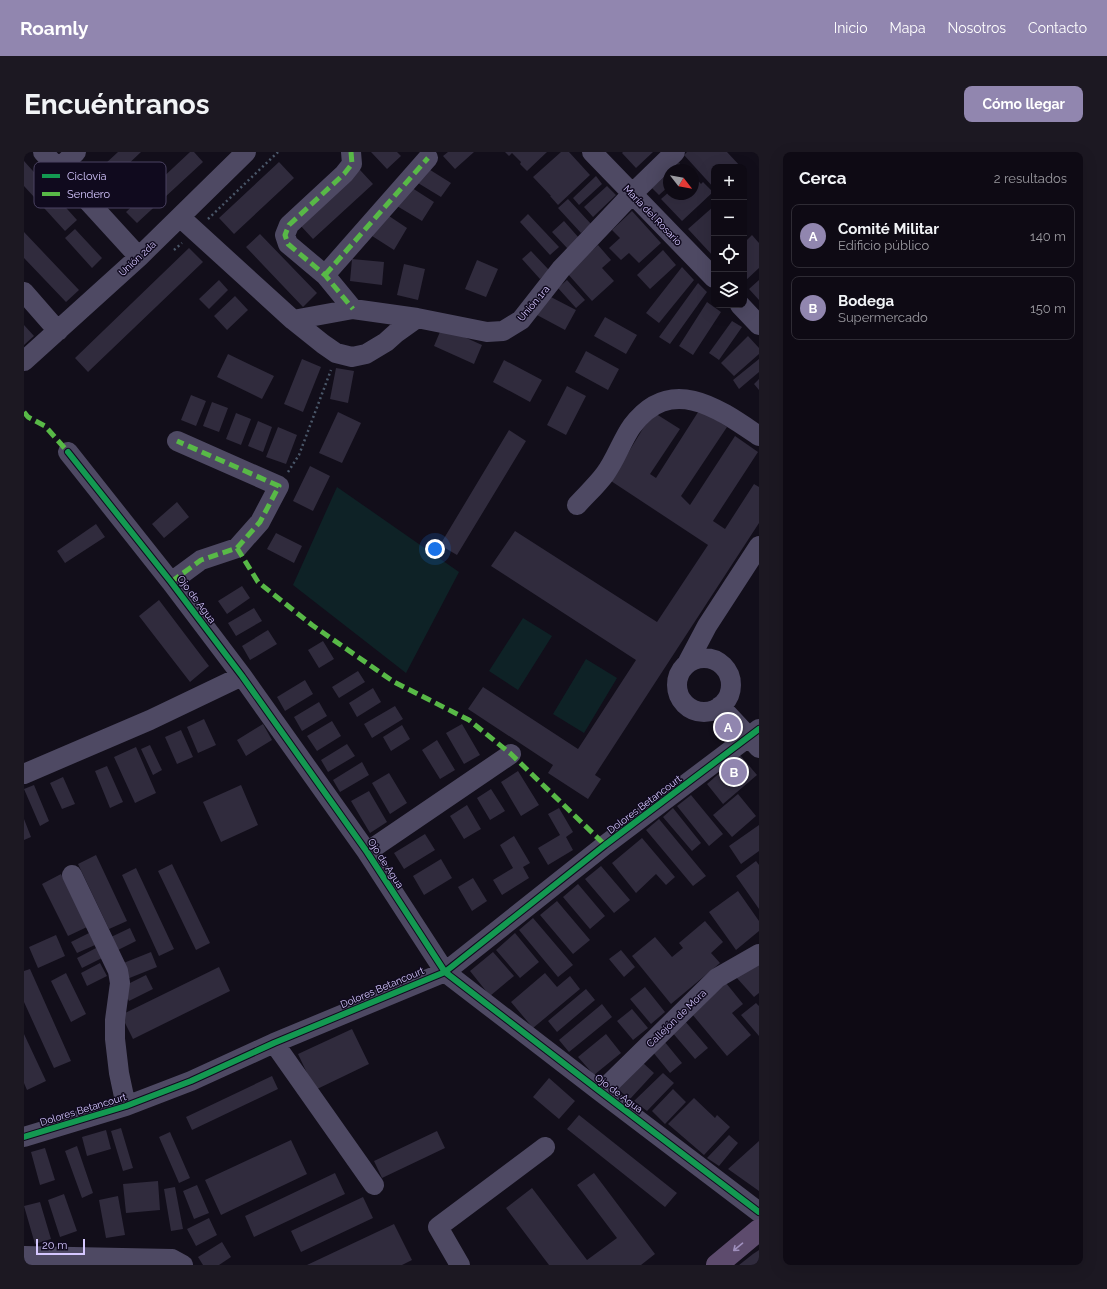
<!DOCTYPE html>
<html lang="es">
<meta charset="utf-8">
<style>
:root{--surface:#0e0a14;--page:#1c1822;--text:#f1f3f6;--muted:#9b9aa0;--line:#2e2b34;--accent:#9186af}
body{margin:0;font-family:Raleway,sans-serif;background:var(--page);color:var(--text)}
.controls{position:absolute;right:12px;top:12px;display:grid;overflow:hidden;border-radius:8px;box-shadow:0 4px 16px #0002}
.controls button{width:36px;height:36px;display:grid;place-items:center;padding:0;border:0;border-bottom:1px solid var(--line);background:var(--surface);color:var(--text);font:20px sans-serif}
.compass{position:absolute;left:639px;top:12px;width:36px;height:36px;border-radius:50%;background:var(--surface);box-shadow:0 4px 16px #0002;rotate:121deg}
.scale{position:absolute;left:12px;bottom:10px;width:49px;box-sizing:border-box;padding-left:4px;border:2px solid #d5c7ff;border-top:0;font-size:11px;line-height:14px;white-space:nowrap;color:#d5c7ff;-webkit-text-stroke:3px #100a1e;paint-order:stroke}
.you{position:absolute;left:411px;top:397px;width:14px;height:14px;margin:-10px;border:3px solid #fff;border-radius:50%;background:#1a73e8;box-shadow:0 0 0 6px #1a73e833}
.badge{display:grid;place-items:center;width:26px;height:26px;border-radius:50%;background:var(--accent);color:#fff;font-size:13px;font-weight:700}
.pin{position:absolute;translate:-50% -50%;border:2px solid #fff;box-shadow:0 1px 4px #0006}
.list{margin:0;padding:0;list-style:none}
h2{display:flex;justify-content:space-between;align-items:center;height:52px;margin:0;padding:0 16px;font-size:17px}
h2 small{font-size:13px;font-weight:400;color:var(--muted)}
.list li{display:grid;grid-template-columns:26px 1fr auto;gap:12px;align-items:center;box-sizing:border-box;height:64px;margin:0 8px 8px;padding:0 8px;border:1px solid var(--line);border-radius:8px}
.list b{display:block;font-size:15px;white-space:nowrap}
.list p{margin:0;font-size:13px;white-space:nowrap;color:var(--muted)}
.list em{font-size:13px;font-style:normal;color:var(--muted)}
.icon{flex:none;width:22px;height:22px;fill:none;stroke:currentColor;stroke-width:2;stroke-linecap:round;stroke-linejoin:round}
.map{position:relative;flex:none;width:735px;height:1113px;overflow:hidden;border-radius:8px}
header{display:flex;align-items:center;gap:24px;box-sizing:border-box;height:56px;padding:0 20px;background:var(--accent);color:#fff}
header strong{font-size:19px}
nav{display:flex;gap:22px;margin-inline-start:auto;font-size:14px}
.intro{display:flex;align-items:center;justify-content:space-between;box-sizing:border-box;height:96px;padding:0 24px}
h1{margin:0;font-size:28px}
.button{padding:10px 18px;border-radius:8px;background:var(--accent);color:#fff;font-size:14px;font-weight:700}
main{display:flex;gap:24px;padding:0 24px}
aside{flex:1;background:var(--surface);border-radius:8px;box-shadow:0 4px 16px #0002}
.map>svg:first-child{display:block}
.green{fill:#0e2226}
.building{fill:#302b3d}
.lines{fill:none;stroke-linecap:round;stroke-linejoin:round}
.path{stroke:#4a5769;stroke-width:2.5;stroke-dasharray:2 3;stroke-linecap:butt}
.minor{stroke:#4e4963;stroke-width:20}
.major{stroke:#5d4b6d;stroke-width:22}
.quiet{stroke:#58b947;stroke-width:5;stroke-dasharray:10 5;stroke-linecap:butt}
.cycleway-casing{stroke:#100a1e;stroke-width:8}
.cycleway{stroke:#139951;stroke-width:6}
.oneway{stroke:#9f8fbd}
.labels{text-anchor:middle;stroke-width:3;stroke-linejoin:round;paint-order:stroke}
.street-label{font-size:10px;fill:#d5c7ff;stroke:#100a1e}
.key{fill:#100a1e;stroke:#4b4362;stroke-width:1}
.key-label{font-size:11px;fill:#d5c7ff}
</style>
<header>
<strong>Roamly</strong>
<nav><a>Inicio</a><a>Mapa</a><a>Nosotros</a><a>Contacto</a></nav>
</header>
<div class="intro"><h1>Encuéntranos</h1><a class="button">Cómo llegar</a></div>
<main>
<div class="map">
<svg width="735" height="1113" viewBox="0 0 735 1113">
<rect width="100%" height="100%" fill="#120e1a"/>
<path class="green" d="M313 335 435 420 382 521 269 433Z
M499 466 528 484 494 538 465 519Z
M562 507 593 526 560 581 529 562Z"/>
<path class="building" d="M94 0H117L79 36 68 24Z
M166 0H170L179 10 113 71 102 60Z
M347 0H373L377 4 363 17Z
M424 0H450L431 17 419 4Z
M481 0H523L503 19 496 12 497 10 488 1 485 4Z
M537 0H545L566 23 534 53 526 44H527L509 25Z
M599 0H629L612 16 598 1Z
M663 0H703L717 15H690V36L660 3Z
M0 9 53 68 41 79 0 34Z
M255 10 270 26 210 82 195 66Z
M655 11 662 18H647Z
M403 16 427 31 417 45 394 31Z
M336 18 349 32 289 87 276 73Z
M645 20V34L635 43 628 36Z
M669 23 677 32 679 30 689 40 658 69 637 47 645 40V42H669Z
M572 24 578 32 555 53 549 46Z
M385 34 410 50 398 69 373 54Z
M583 34 592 43 569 65 560 55Z
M544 47 567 72 557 81 534 56Z
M690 54V105L664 77Z
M608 59 637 91 615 111 605 101 597 108 585 96 596 86 588 78Z
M359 60 383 76 370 98 345 82Z
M504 62 535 95 526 103 496 70Z
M540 69 555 86 544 97 528 80Z
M51 77 78 106 68 116 41 86Z
M0 80 55 138 42 150 0 106Z
M236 82 293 141 279 155 222 95Z
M728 83 735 91V116L720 130V91Z
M574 93 587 108 578 116 590 129 568 149 543 121Z
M165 96 179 110 64 220 51 206Z
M639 98 652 113 626 137 613 123Z
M507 99 525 118 516 127 498 107Z
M328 107 360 110 358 133 326 129Z
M453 108 474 117 462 145 441 137Z
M380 112 401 117 394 148 373 143Z
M658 115 670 128 635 171 622 161Z
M195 128 204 138 185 157 175 147Z
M543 128 561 148 552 156 534 136Z
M735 128V148L725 137Z
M674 131 683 140 646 192 635 185Z
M523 143 552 158 541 178 513 163Z
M211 144 224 158 203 178 190 164Z
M683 150 697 160 669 203 655 194Z
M581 165 613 183 602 202 570 184Z
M708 169 718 175 695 208 685 201Z
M0 173 10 184 0 193Z
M418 175 458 193 450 212 410 194Z
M724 184 735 196V202L710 224 697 211Z
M562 199 595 217 584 238 551 220Z
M204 202 250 224 238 247 193 225Z
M278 207 297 215 279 260 260 252Z
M735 207V220L715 237 709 228Z
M480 208 518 228 506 250 469 230Z
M312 216 330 219 324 251 306 247Z
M735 227V238L730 232Z
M543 234 562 244 542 283 523 273Z
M167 243 182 249 172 274 157 268Z
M188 250 204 256 195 280 179 274Z
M676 257 703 275 657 344 666 353 711 284 734 300 689 369 701 377 730 332 735 335V371L571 623 577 627 564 647 524 621 529 613 444 557 459 535 554 597 612 508 467 414 491 379 633 470 684 393 587 329 629 260 656 277 626 322 632 326Z
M314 260 337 271 318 311 295 301Z
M212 261 227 267 217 293 202 287Z
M234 269 248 275 239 300 224 294Z
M254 275 273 283 262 312 242 305Z
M485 278 502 289 433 403 416 393Z
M286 314 306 324 289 359 269 349Z
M153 350 165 365 140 386 128 372Z
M72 372 81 385 41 411 33 399Z
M252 381 278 394 270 411 243 397Z
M218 434 226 446 203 462 194 449Z
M135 448 185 514 166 530 115 464Z
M230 456 238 469 212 484 204 471Z
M244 478 253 492 226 508 218 494Z
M299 489 310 507 295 516 284 498Z
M334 519 341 530 315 546 308 535Z
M281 528 289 542 261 559 253 545Z
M349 536 357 550 333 565 325 551Z
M295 550 303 564 278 579 270 565Z
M371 554 379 567 348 586 340 572Z
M180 567 192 593 174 601 163 575Z
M308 569 317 584 293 599 283 584Z
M239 572 248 588 222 604 213 588Z
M438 572 456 603 440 612 422 581Z
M378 573 386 587 367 599 359 585Z
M157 578 169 605 153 612 141 585Z
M413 588 431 618 416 627 398 598Z
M323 592 331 604 304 620 297 608Z
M126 593 138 618 129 623 117 597Z
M112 595 132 641 111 651 90 605Z
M716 603 733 623 699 652 683 632Z
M338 610 345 623 316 640 309 628Z
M83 614 99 650 86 656 71 619Z
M494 619 515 653 497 664 477 630Z
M365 621 383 651 366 662 348 631Z
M39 625 51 652 38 657 26 631Z
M10 633 25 669 16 674 0 637Z
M217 633 234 673 197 690 179 650Z
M467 637 481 659 466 668 453 646Z
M345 639 363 670 346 681 327 649Z
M714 642 732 664 708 685 689 663Z
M667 643 699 682 685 694 653 654Z
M443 653 457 677 440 687 426 664Z
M535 656 549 680 542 685 549 698 524 713 514 696 536 683 524 662Z
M649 656 677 691 668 699 639 665Z
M0 667 7 685 0 688Z
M635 667 682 724 669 734 622 678Z
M735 673V699L717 712 705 694Z
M401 682 411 698 380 717 370 701Z
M490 684 506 711 499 715 505 726 478 743 469 728 489 716 476 693Z
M618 686 651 725 642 733 632 722 612 741 588 711Z
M72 703 103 769 85 777 54 712Z
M417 707 428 726 400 743 389 724Z
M732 709 735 713V757L712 724Z
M148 712 186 791 172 798 134 719Z
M577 714 606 748 590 761 561 727Z
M112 716 150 797 135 804 98 723Z
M37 722 63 775 44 784 18 732Z
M449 726 463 749 448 759 434 735Z
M554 732 581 764 566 777 539 745Z
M714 739 735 769V779L712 798 685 760Z
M533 749 566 788 549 802 516 763Z
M509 766 549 813 534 825 495 778Z
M681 769 699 790 687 801 696 811 647 852 608 804 631 785 648 805 659 796 655 791Z
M106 776 112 789 94 798 87 785Z
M65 781 71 793 53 801 47 790Z
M491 781 515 810 496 826 472 798Z
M32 783 41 804 14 816 5 795Z
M72 796 78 806 58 816 53 806Z
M597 798 611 815 600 825 585 807Z
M127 800 133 815 103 827 97 812Z
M469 800 490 824 466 844 446 819Z
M76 811 83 824 63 834 57 821Z
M735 812V841L730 845 712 825Z
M195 815 206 839 109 887 97 863Z
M6 817 47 909 30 916 0 850V819Z
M42 821 62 862 47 870 27 829Z
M521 821 533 835 546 824 556 837 509 876 487 850Z
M122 823 129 837 105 849 98 835Z
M702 831 719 852 708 861 727 883 703 904 668 862Z
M621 835 641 860 627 872 606 847Z
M562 837 571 848 533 880 524 869Z
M732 851 735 854V884L717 863Z
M578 852 588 865 545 900 535 888Z
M608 857 624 876 609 888 593 869Z
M660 868 684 896 671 907 647 879Z
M328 877 345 912 291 938 274 902Z
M0 882 22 929 3 938 0 931Z
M582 882 597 901 570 923 554 905Z
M640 889 658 911 646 921 628 899Z
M618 910 630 921 606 947 592 936Z
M639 921 650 931 623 959 610 949Z
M248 924 254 937 168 978 162 965Z
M525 926 551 949 535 967 509 945Z
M649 937 662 950 641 972 628 959Z
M670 946 691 966 693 963 706 975 680 1003 644 972Z
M555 963 653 1041 641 1055 543 977Z
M97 976 109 1016 99 1019 87 979Z
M82 978 87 997 63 1004 58 985Z
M413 979 421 996 358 1026 350 1009Z
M146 980 166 1026 155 1031 135 985Z
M705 983 714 991 695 1014 683 1006Z
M267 988 283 1022 197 1063 181 1028Z
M735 989V1039L704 1017Z
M53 994 69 1041 58 1046 41 999Z
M21 996 31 1028 16 1033 7 1000Z
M311 1021 321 1042 230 1085 221 1064Z
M570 1021 631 1102 617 1113H525L482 1056 508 1036 563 1108 593 1086 553 1033Z
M134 1029 136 1058 102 1061 99 1032Z
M173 1033 185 1061 170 1067 159 1039Z
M151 1035 159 1077 147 1079 140 1037Z
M40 1042 53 1079 36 1085 24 1048Z
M94 1044 101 1083 82 1086 75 1048Z
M339 1045 349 1066 277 1100 267 1079Z
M16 1050 27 1087 11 1092 0 1054Z
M185 1066 193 1083 172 1094 163 1077Z
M370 1072 388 1108 378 1113H283Z
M198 1090 207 1105 195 1113H179L174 1105Z
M735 1098V1113H715L729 1102Z"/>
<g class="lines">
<path class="path" d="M184 67 254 0
M150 98 158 91
M264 320 275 303 307 218"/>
<path class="minor" d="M19 0 115 105
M327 0 328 12 320 22 265 73 261 83 264 92 301 123 329 157
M568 0 690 126
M34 17 52 0
M156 65 269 168 299 192 312 201 328 205 342 202 362 190 372 181 393 166
M301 123 404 6
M0 140 34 179
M716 153 735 173
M269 168 329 157 393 166 463 180 479 179 497 168 537 117 609 41 651 0
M0 209 115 105 222 0
M44 300 147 430 218 524 343 700 421 820 577 940 735 1060
M553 353C562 343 573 333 581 322 592 307 598 288 608 274 647 222 694 256 735 284
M147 430 177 408 213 396 236 370 255 334 153 289
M653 533a27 27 0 1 1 54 0a27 27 0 1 1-54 0Z
M664 510 683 474 735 394
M696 554 735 596
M0 622 126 568 218 524
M343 700 487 602
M48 723 94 819 96 831 91 868V887L95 921 102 954
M250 891 350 1033
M577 940 693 826 735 802
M0 985 102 954 167 929 250 891 421 820 581 693 735 577
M0 1104 148 1107 159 1113
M436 1113 414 1075 521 995"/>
<path class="major" d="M693 1113 735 1078"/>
<path class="quiet" d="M327 0 328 12 320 22 265 73 261 83 264 92 301 123 329 157
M301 123 404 6
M0 260 4 265 21 274 44 300
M213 396 234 430 288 473 370 530 445 568 487 602 581 693
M147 430 177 408 213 396 236 370 255 334 153 289"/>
<defs>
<path id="cycleway" d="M44 300 147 430 218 524 343 700 421 820 577 940 735 1060
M0 985 102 954 167 929 250 891 421 820 581 693 735 577"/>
</defs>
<use href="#cycleway" class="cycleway-casing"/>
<use href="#cycleway" class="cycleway"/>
</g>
<defs><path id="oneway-shaft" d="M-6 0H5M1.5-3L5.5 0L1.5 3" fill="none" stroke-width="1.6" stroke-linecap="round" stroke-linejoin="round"/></defs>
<use class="oneway" href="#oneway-shaft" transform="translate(714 1095) rotate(140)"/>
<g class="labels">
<g class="street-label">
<text transform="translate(629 63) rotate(46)" y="4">María del Rosario</text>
<text transform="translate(113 106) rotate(-43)" y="4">Unión 2da</text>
<text transform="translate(509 151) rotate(-50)" y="4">Unión 1ra</text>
<text transform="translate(173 447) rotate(53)" y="4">Ojo de Agua</text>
<text transform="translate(620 652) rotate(-37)" y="4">Dolores Betancourt</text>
<text transform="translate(362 711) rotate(57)" y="4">Ojo de Agua</text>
<text transform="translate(358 835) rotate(-23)" y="4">Dolores Betancourt</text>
<text transform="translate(652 866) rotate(-44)" y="4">Callejón de Mora</text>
<text transform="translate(595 941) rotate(37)" y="4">Ojo de Agua</text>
<text transform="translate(59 957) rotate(-17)" y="4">Dolores Betancourt</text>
</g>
</g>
<rect x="10" y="10" width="132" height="46" rx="6" class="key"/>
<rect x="18" y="22" width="18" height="4" fill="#139951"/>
<rect x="18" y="40" width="18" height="4" fill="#58b947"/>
<g class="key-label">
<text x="43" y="28">Ciclovía</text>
<text x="43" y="46">Sendero</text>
</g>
</svg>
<div class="controls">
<button>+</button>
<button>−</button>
<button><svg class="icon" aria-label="locate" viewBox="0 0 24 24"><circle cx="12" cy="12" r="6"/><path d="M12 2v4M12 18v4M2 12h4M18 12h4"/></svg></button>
<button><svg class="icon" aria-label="layers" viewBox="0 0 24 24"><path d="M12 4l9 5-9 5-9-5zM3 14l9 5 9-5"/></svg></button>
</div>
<svg class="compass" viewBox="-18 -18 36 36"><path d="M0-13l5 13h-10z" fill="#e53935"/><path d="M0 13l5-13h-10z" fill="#9b9aa0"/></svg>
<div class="scale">20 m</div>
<div class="you"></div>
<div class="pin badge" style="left:704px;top:575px">A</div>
<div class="pin badge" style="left:710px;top:620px">B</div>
</div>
<aside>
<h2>Cerca<small>2 resultados</small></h2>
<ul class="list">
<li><span class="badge">A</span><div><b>Comité Militar</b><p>Edificio público</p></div><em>140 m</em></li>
<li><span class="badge">B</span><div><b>Bodega</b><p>Supermercado</p></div><em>150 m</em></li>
</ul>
</aside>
</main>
